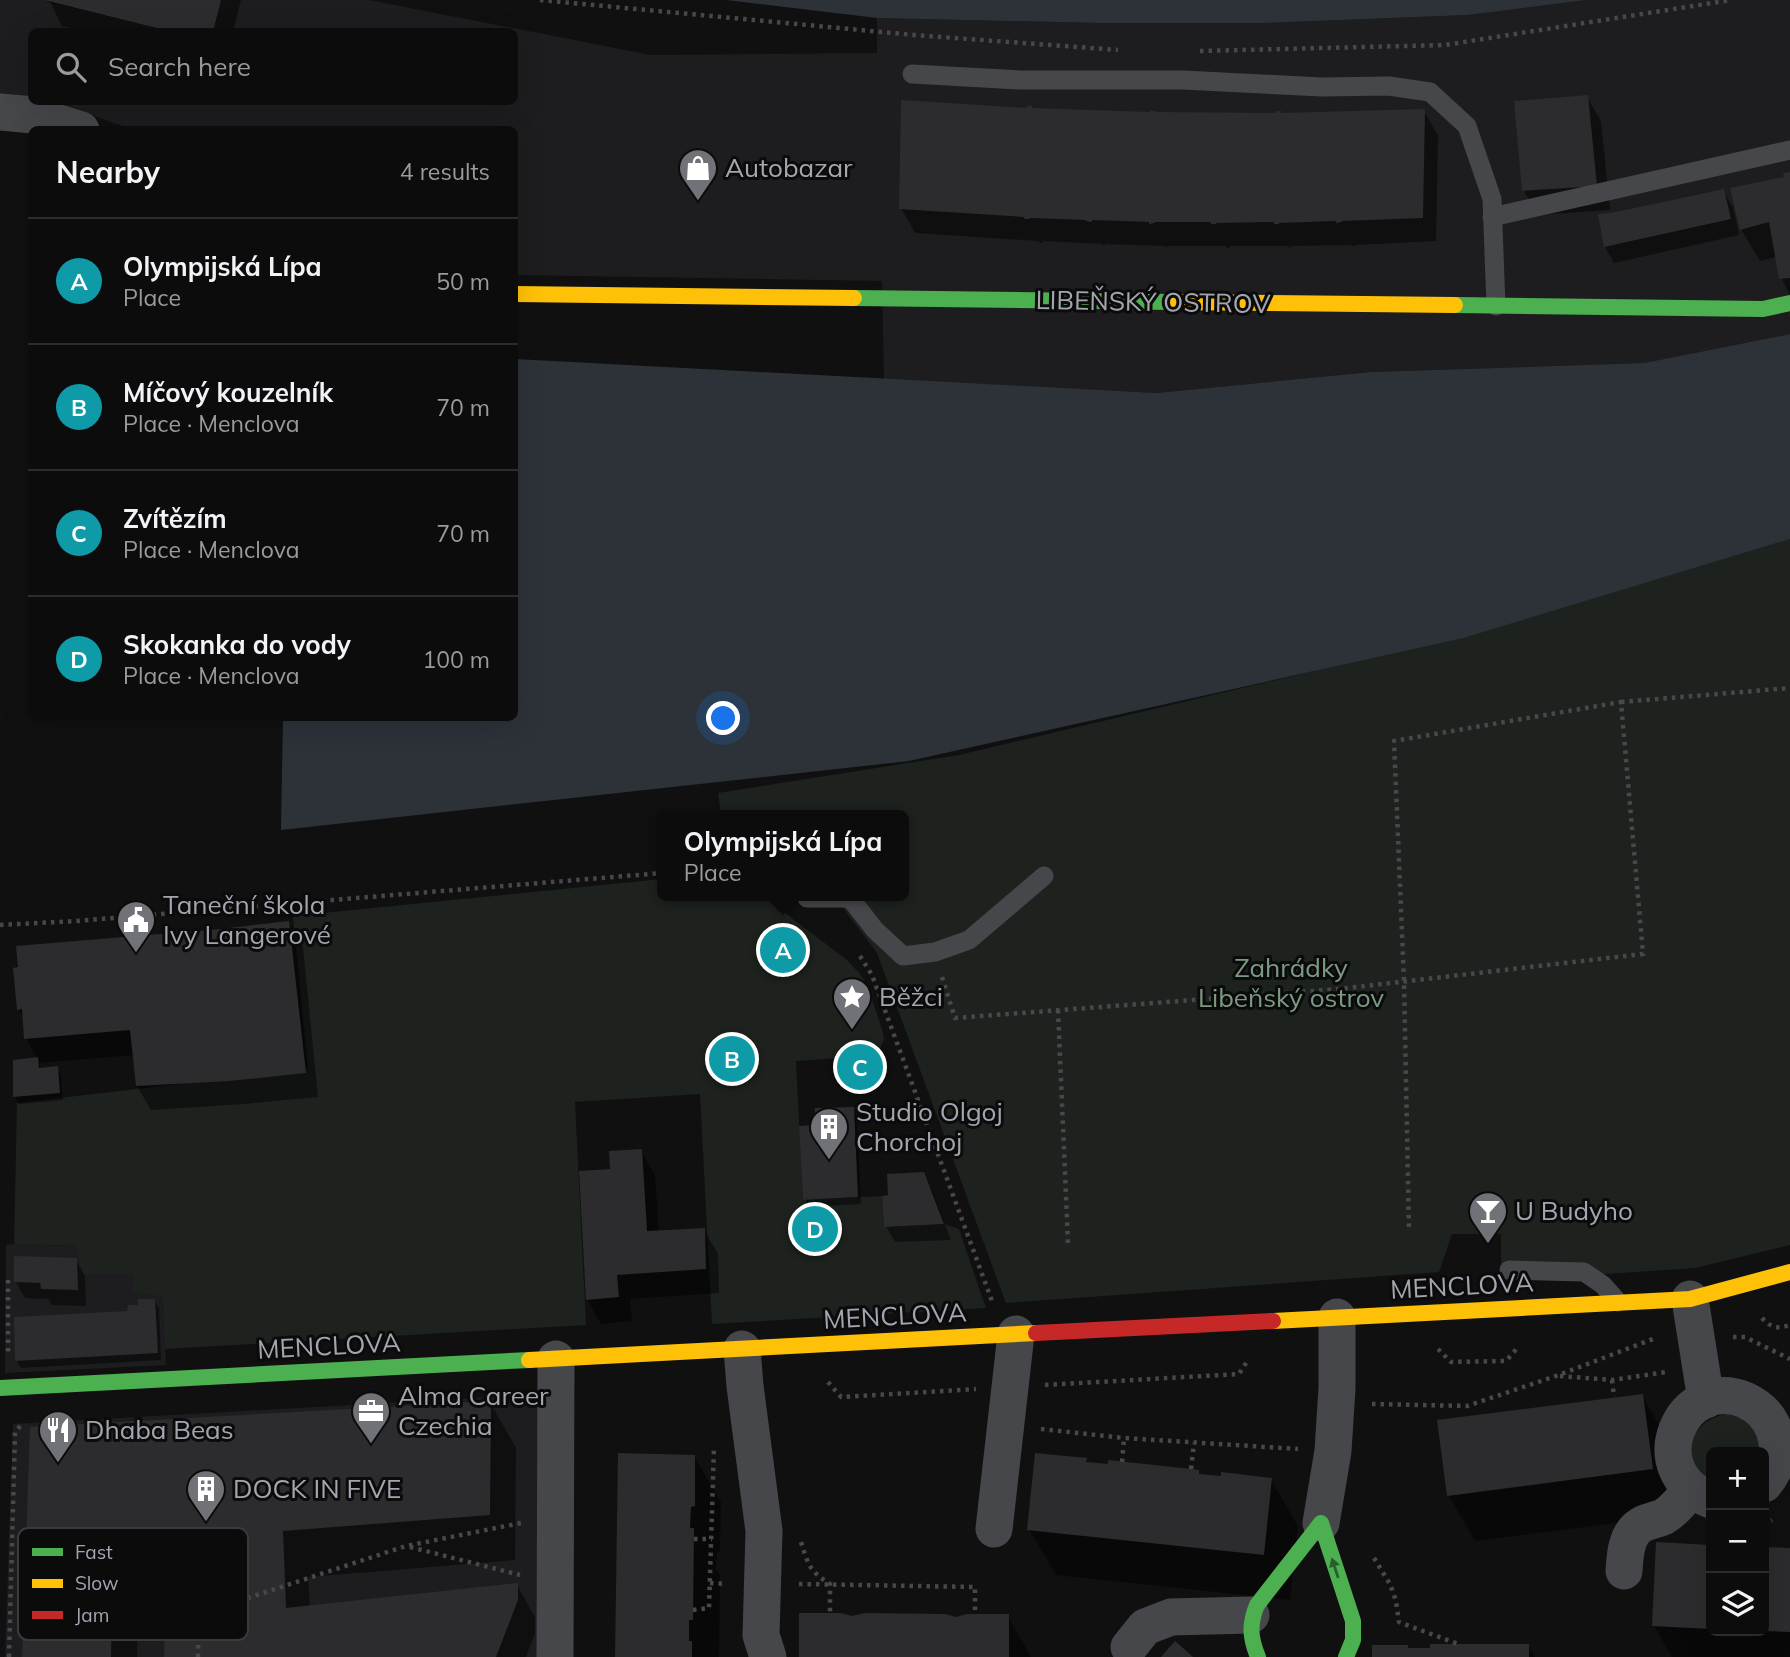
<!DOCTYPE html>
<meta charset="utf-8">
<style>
:root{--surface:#0c0c0d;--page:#1a1a1b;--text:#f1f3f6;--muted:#9a9b9d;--line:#2c2c2e;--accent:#1a73e8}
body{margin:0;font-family:Mulish,sans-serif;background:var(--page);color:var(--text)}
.controls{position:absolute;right:21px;bottom:21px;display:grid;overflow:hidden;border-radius:10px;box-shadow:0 7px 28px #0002}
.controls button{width:63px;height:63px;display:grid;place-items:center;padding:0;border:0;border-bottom:2px solid var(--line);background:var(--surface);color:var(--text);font:35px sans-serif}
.you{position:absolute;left:724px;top:719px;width:24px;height:24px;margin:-18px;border:5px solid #fff;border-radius:50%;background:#1a73e8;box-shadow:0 0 0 10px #1a73e833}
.badge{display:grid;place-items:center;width:46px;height:46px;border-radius:50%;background:var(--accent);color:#fff;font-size:23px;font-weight:700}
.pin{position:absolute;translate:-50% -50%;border:4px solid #fff;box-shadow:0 2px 7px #0006}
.popup{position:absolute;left:657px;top:810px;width:252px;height:91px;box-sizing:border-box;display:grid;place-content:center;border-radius:10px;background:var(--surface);filter:drop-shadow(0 2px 5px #0005);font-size:23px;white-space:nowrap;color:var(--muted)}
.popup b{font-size:26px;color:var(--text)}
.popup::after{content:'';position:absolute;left:50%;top:100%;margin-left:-14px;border:14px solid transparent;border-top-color:var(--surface)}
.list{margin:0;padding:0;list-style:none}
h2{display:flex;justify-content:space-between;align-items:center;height:91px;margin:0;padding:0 28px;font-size:30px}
h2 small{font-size:23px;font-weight:400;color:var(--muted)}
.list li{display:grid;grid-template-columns:46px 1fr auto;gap:21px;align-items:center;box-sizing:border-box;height:126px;padding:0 28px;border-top:2px solid var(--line)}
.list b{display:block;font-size:26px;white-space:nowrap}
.list p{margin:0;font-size:23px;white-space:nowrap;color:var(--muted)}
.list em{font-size:23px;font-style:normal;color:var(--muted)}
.icon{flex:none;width:38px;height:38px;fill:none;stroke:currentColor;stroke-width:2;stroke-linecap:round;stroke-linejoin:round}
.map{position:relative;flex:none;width:1790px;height:1657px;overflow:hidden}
.search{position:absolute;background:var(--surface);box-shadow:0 7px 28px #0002;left:28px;top:28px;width:490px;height:77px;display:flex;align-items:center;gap:18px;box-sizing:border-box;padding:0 24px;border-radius:10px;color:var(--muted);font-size:26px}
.panel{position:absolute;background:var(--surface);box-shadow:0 7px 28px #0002;left:28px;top:126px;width:490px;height:595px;border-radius:10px}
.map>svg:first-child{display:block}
.built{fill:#1d1d1f}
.green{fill:#1d221e}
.water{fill:#2c3238}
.shadow{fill:#0007}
.building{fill:#2c2c2e}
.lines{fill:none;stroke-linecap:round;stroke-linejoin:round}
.path{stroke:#48484c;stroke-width:4.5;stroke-dasharray:3.5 5;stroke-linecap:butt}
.lane{stroke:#46474a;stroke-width:19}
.street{stroke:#46474a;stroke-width:37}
.fast{stroke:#4caf50;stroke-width:16}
.slow{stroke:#ffc107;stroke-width:16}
.jam{stroke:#c62828;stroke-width:16}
.oneway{fill:#2c5d2e}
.labels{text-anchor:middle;stroke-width:6;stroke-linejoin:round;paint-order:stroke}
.poi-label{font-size:26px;fill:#a3a6b0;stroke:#0b0b0c;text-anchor:start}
.street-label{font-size:26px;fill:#a3a6b0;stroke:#0b0b0c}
.park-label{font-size:26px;fill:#7c9981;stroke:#0b0b0c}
.key{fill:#0b0b0c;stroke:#393a3d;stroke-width:2}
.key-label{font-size:19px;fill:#a3a6b0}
</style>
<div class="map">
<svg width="1790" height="1657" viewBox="0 0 1790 1657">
<rect width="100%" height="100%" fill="#101011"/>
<path class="built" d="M0 0H47V2L173 31 32 32 31 98 0 94Z
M221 0H369L651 55 877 53V18L1100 23H1264L1468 15 1586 0H1790V334L1644 363 1371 372 1156 393 884 380 882 281 515 275 514 130 132 129 54 102H514V32L213 31Z
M14 1244 76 1246 133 1274 162 1296 166 1365 5 1373 6 1245Z
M529 1395 541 1406 538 1657H5L13 1424Z"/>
<path class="green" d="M1790 539V1245L1695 1268 1501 1281V1234H1452L1439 1272 1006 1303 877 953 843 908 826 896H904V815H721L718 793 959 755 1483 631Z
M662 879V896H765L789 916 847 960 860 974 868 987 882 1029 884 1039 878 1053 869 1056 796 1061 803 1200 882 1196 884 1227 944 1224 959 1229 986 1308 712 1324 700 1094 575 1102 586 1325 165 1349 162 1296 133 1292V1274L82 1275 76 1246 14 1244 17 1103 308 1069 293 916Z
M1726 1414C1753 1419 1756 1428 1764 1452H1711V1484C1679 1460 1686 1423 1726 1414Z"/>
<path class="water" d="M726 0H1586L1468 15 1264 23H1100L877 18Z
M1790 334V539L1463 638 909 761 281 830 283 718H514L515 359 1156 393 1371 372 1644 363Z"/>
<path class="shadow" d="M49 0H241L233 32H87L62 26Z
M1587 97 1601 121 1610 210 1538 215 1524 191Z
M1424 111 1438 135 1436 241 1355 245V246H1352L1351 245 1292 246 1289 248 1288 246H1230L1229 248H1227L1226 246H1167V247H1165L1164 246 1105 244V246L1101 244 1043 241V243H1040L1039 241 915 233 901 208 1095 112 1281 114Z
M1790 174V295L1781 278 1777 257 1760 261 1741 229Z
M1723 191 1733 207 1739 235 1614 263 1605 247Z
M289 923 303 947 318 1097 244 1104 151 1110 137 1086 134 1055 39 1063 42 1070 57 1068 61 1076 63 1100 19 1104 15 1097 38 1059 26 1038 24 1019 19 1009Z
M853 1109 857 1116 861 1204 809 1207 805 1199 817 1127Z
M641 1151 655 1175 659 1232 704 1230 718 1254 719 1293 630 1299 632 1321 601 1324 587 1299Z
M923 1174 932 1190 951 1240 895 1242 886 1226Z
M76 1260 85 1276 86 1306 52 1305 48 1299 25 1298 16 1282Z
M154 1300 159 1308 161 1360 21 1368 16 1360 129 1313Z
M1642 1396 1669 1441 1679 1515 1475 1541 1449 1496Z
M490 1402 516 1448 515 1560 308 1577 310 1608 517 1585 535 1617V1633L526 1657H166L249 1614 246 1578 138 1583 137 1657H24L32 1428Z
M694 1456 721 1502 720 1552H717L716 1569 720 1575 719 1657H616Z
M1086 1460 1088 1463 1198 1472 1200 1476 1271 1480 1298 1526 1290 1600 1056 1575 1029 1529Z
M1657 1544 1711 1547V1631H1764V1549L1790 1550V1657H1672L1654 1626Z
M1008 1616 1031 1657H801L852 1618H956Z
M1528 1646 1535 1657H1373L1409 1650Z"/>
<path class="building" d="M44 0H221L213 32H173Z
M1588 95 1597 186 1522 191 1514 101Z
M901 100 1027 108V106H1032V108L1150 112V111H1156V112L1276 113V111H1281V113L1425 109 1423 218 1342 221V222L1336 223V221L1279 223V224H1274V222L1216 223V224H1211V222H1154V223L1149 224V222L1092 220V222L1086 221V220L1030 218V219H1024V217L899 209Z
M1790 172V278L1779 279 1769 222 1740 230 1730 188 1784 177 1783 173Z
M1724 189 1731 219 1604 247 1598 214 1616 212Z
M289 921 306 1073 229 1081 136 1086 130 1030 24 1039 22 1009 17 1010 13 968 18 967 16 946 220 929Z
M38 1057 39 1068 58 1066 60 1093 13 1097V1060Z
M854 1107 858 1197 803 1200 799 1126 815 1125V1108Z
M642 1149 647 1231 705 1228 706 1269 617 1275 619 1297 586 1300 579 1171 610 1169 609 1151Z
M924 1172 944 1224 884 1227 882 1196 888 1195 887 1174Z
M14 1256 77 1258 78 1290 41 1289 40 1283 14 1282Z
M138 1299H155L158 1353 15 1361 14 1317 127 1311 128 1305H138Z
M1643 1394 1653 1469 1447 1496 1437 1420Z
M491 1401 490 1515 283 1531 286 1608 518 1583V1600L496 1657H164L165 1622 246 1612 243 1531 113 1538 111 1657H22L30 1427Z
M618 1453 695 1455V1506L691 1507 690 1528H694L693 1620H689V1641H692V1657H615Z
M1035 1453 1087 1458 1086 1462 1108 1464V1460L1191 1469 1199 1470V1474L1221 1476V1472L1272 1478 1264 1555 1027 1530Z
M1656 1542 1711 1545V1629L1652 1626Z
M1764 1547 1790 1548V1632L1764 1631Z
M799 1613H841L852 1616 865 1613 945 1614 956 1617 967 1614H1009V1657H799Z
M1175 1641 1193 1657H1161Z
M1430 1644H1529V1657H1372V1645H1408V1648H1430Z"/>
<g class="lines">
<path class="path" d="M540 0 914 35 1118 50
M1200 51 1445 45 1731 0
M1621 702 1790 688
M0 925 76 921 662 873
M860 956 872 975 992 1301
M942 977 955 1018 1339 989 1643 954 1621 702 1394 741 1404 981 1409 1230
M1058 1010 1068 1243
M8 1280V1353
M1762 1318C1771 1328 1778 1329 1790 1325
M1733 1337H1745L1790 1359
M1438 1349 1451 1362 1506 1361 1519 1346
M1560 1376 1612 1380 1666 1372
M1612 1380 1614 1397
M828 1382 841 1397 976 1389
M1045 1385 1239 1374 1248 1360
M1372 1404 1467 1406 1556 1376 1653 1339
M1041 1429 1124 1438 1298 1449
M1122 1462 1124 1438
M1191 1469 1194 1443
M1764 1525 1772 1520
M694 1539H712
M801 1542C808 1564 809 1571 830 1584V1614
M410 1547 520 1575
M1374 1558 1390 1584 1396 1601 1399 1622 1458 1644
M710 1583 727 1584
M799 1584 975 1587V1614
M693 1610 709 1608 714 1447
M199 1614 406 1546 521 1523
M9 1657 15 1432 23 1423
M198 1657 200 1534"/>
<path class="lane" d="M912 74 1020 80H1183L1322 87 1389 86 1430 92 1467 126 1492 199 1496 306
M1492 217 1790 150
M807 898H850L875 930 903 956 935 952 969 940 1044 876
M1509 1270 1584 1272 1603 1285 1618 1302"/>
<path class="street" d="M0 112 33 115 81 130
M1690 1299 1706 1400
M742 1349 745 1386 764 1531 761 1635 768 1657
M1711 1500C1638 1471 1682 1374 1745 1400 1758 1406 1769 1416 1774 1430 1781 1450 1778 1468 1764 1484
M1321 1523 1333 1451 1337 1388V1317
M994 1529 1016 1334
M1624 1571C1625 1555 1626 1534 1641 1525 1648 1521 1656 1520 1663 1517 1674 1511 1683 1499 1691 1489
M1129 1647 1145 1627 1171 1617 1251 1615
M555 1657 556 1359"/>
<path class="fast" d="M854 298 1173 302
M1455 305 1763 309 1790 303
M0 1388 529 1360
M1258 1657C1250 1638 1249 1624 1257 1605L1321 1523 1353 1621V1640L1346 1657"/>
<path class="slow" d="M514 294 854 298
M1173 302 1455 305
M1273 1321 1690 1299 1790 1272
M529 1360 1036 1333"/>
<path class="jam" d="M1036 1333 1273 1321"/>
</g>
<defs><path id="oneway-solid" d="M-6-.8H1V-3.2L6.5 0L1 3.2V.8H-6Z" transform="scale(1.75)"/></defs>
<use class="oneway" href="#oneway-solid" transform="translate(1335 1568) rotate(-108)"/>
<defs>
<symbol id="shop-pin" viewBox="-11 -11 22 30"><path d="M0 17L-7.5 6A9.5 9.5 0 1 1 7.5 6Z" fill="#707278" stroke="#0b0b0c"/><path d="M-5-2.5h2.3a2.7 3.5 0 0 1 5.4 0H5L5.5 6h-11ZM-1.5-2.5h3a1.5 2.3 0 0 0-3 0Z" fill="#fff"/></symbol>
<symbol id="civic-pin" viewBox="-11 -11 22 30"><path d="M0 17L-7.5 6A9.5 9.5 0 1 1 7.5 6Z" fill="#707278" stroke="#0b0b0c"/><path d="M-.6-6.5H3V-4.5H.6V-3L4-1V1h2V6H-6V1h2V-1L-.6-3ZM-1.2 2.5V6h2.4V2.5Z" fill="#fff"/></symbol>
<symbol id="sight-pin" viewBox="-11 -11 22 30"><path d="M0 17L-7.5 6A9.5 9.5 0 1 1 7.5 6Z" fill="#707278" stroke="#0b0b0c"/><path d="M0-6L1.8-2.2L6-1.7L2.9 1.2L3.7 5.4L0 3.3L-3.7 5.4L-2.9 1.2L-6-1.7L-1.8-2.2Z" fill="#fff"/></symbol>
<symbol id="building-pin" viewBox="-11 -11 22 30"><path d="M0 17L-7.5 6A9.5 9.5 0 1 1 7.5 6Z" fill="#707278" stroke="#0b0b0c"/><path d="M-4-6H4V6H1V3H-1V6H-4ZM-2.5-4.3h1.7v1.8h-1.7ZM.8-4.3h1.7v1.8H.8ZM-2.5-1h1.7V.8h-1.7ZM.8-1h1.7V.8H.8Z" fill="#fff"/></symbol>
<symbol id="bar-pin" viewBox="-11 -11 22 30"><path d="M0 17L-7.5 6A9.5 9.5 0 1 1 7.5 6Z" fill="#707278" stroke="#0b0b0c"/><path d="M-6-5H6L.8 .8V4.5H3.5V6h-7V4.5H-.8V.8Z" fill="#fff"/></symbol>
<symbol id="office-pin" viewBox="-11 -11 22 30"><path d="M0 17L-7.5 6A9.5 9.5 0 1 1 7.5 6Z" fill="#707278" stroke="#0b0b0c"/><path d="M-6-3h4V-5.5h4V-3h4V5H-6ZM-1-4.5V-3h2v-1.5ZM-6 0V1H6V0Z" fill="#fff"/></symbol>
<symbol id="restaurant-pin" viewBox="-11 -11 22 30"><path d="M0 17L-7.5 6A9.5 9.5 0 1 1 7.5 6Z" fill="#707278" stroke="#0b0b0c"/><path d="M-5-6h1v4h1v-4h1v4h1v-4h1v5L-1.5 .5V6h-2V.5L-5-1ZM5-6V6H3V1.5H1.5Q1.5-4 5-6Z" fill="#fff"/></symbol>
</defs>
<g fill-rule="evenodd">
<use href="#shop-pin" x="676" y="146" width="44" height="60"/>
<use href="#civic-pin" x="114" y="898" width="44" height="60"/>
<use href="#sight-pin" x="830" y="975" width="44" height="60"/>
<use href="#building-pin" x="807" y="1105" width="44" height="60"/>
<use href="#bar-pin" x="1466" y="1189" width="44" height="60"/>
<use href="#office-pin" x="349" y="1389" width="44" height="60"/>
<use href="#restaurant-pin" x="36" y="1408" width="44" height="60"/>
<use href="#building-pin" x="184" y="1467" width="44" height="60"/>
</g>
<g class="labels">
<g class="poi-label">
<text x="725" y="177">Autobazar</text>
<text x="163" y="914">Taneční škola<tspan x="163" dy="30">Ivy Langerové</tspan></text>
<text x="879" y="1006">Běžci</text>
<text x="856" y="1121">Studio Olgoj<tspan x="856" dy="30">Chorchoj</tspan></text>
<text x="1515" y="1220">U Budyho</text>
<text x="398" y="1405">Alma Career<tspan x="398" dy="30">Czechia</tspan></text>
<text x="85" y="1439">Dhaba Beas</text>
<text x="233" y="1498">DOCK IN FIVE</text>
</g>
<g class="street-label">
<text transform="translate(1153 302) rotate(1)" y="9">LIBEŇSKÝ OSTROV</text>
<text transform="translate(1462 1286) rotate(-3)" y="9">MENCLOVA</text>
<text transform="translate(895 1316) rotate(-3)" y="9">MENCLOVA</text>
<text transform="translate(329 1346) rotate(-3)" y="9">MENCLOVA</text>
</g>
<g class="park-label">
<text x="1291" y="977">Zahrádky<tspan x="1291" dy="30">Libeňský ostrov</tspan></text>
</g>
</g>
<rect x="18" y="1528" width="230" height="112" rx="10" class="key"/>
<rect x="32" y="1548" width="31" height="8" fill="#4caf50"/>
<rect x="32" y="1579" width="31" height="9" fill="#ffc107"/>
<rect x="32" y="1611" width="31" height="8" fill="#c62828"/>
<g class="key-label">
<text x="75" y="1559">Fast</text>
<text x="75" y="1590">Slow</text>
<text x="75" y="1622">Jam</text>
</g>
</svg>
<div class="controls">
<button>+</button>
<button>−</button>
<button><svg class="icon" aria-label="layers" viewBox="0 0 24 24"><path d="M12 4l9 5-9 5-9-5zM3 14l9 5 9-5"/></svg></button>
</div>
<div class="you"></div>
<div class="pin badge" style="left:783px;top:950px;background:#0f9aa8">A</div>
<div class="popup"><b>Olympijská Lípa</b>Place</div>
<div class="pin badge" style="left:732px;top:1059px;background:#0f9aa8">B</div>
<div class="pin badge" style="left:860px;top:1067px;background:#0f9aa8">C</div>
<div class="pin badge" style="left:815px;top:1229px;background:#0f9aa8">D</div>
<div class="search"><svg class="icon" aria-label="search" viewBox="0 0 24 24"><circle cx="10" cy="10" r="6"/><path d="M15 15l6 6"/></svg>Search here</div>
<section class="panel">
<h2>Nearby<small>4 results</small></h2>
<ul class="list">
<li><span class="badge" style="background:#0f9aa8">A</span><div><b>Olympijská Lípa</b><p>Place</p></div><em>50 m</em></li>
<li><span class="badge" style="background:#0f9aa8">B</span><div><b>Míčový kouzelník</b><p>Place · Menclova</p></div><em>70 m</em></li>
<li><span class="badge" style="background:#0f9aa8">C</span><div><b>Zvítězím</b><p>Place · Menclova</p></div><em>70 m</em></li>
<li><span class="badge" style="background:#0f9aa8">D</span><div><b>Skokanka do vody</b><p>Place · Menclova</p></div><em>100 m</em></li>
</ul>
</section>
</div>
